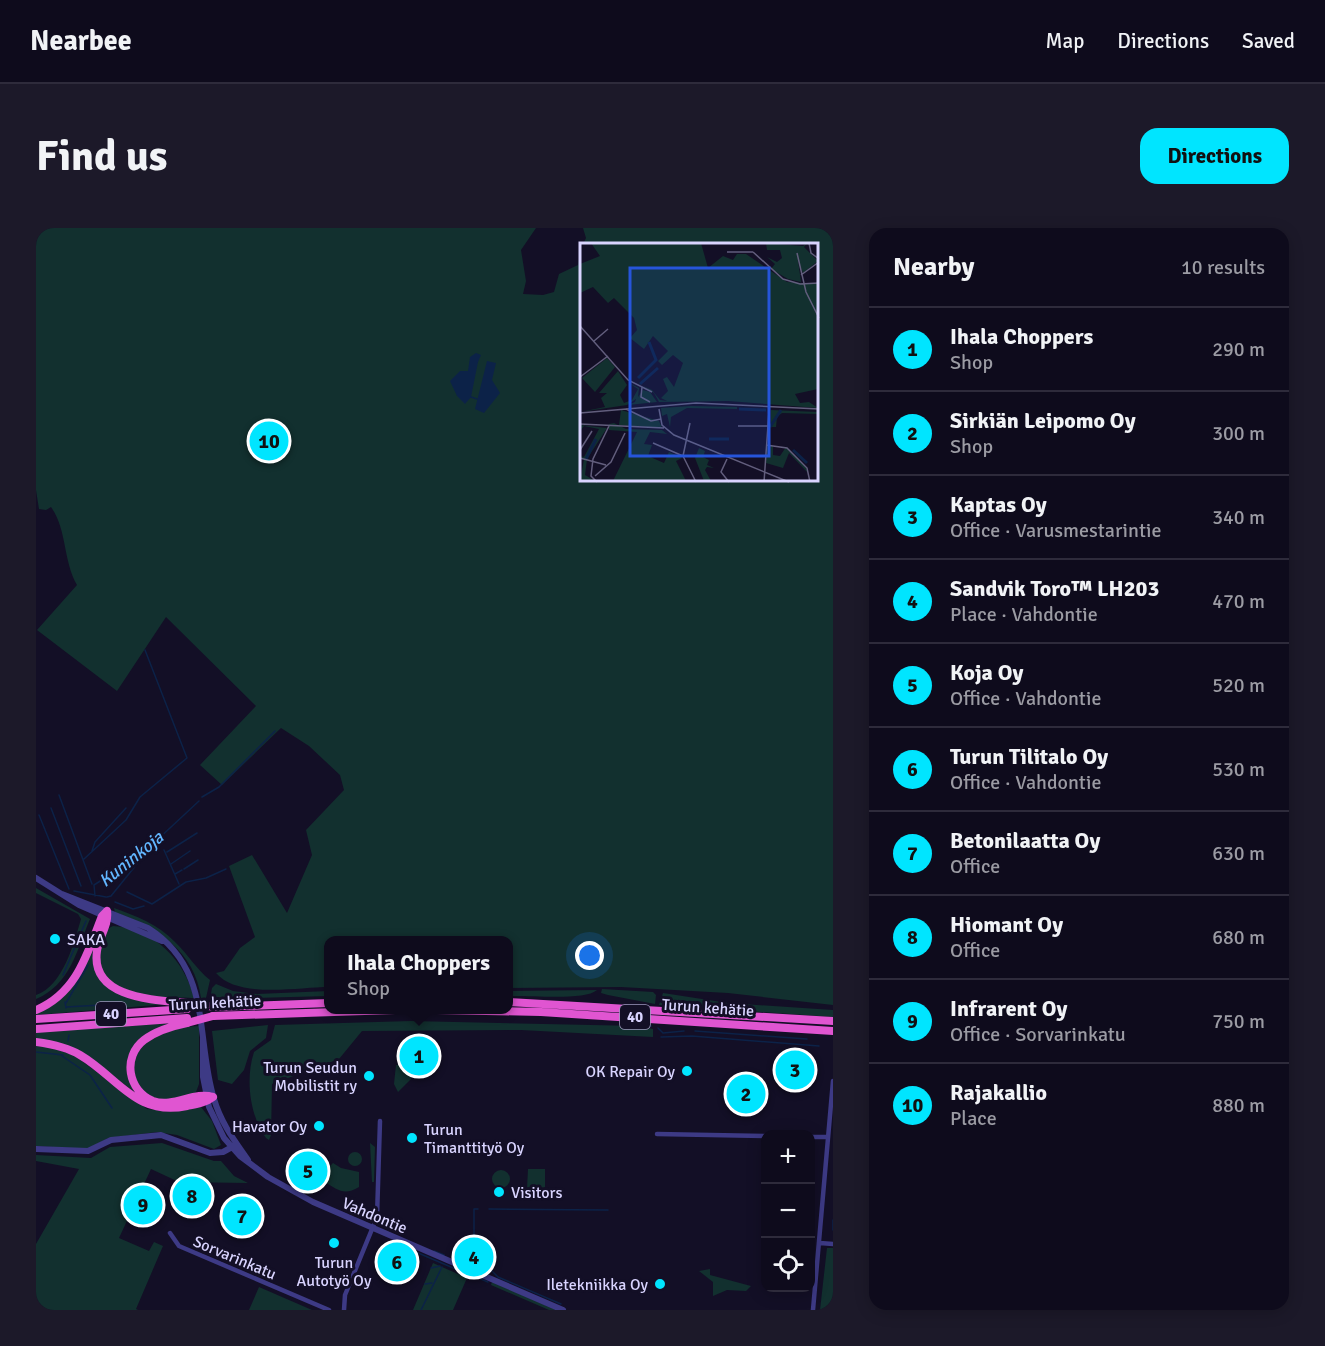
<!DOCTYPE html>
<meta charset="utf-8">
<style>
:root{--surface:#0e0b1c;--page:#1c1929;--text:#f1f3f6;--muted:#9b9ba3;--line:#2e2b3b;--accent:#00e5ff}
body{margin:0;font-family:Signika,sans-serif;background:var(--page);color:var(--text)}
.controls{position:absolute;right:18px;bottom:18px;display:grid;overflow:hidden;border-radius:12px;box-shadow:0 3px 15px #0003}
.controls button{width:54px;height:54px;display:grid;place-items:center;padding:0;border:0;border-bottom:2px solid var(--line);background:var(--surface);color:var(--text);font:30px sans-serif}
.you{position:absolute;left:554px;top:728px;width:21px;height:21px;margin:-15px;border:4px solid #fff;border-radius:50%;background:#1a73e8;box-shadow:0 0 0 9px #1a73e833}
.badge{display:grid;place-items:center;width:39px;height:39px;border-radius:50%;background:var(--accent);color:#111;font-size:20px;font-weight:700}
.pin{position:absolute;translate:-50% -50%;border:3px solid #fff;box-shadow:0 2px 6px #0006}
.popup{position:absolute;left:288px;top:708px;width:189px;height:78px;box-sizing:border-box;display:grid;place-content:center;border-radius:12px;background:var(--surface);filter:drop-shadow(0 2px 4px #0005);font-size:20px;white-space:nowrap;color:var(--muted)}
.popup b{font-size:22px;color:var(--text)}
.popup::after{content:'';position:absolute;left:50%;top:100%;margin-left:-12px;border:12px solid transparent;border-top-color:var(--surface)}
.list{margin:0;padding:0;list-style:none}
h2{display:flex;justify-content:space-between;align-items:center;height:78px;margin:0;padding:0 24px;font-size:26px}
h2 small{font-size:20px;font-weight:400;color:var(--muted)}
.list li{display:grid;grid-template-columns:39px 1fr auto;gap:18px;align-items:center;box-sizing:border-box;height:84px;padding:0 24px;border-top:2px solid var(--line)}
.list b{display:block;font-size:22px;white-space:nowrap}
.list p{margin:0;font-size:20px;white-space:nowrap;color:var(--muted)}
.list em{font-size:20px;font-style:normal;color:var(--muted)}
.icon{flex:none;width:33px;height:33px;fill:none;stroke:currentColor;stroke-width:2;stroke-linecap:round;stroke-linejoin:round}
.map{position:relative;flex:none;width:797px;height:1082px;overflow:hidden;border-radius:18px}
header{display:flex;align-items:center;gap:36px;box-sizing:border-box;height:84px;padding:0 30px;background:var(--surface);border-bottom:2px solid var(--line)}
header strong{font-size:28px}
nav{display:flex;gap:33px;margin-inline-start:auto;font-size:21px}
.intro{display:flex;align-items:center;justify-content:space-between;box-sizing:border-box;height:144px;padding:0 36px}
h1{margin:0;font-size:42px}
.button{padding:15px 27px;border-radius:18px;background:var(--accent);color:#111;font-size:21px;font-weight:700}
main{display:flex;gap:36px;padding:0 36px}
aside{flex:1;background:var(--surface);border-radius:18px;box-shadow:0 3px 15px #0003}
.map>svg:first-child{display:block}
.green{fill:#12302f}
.water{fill:#0c2248}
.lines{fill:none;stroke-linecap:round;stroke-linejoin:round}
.stream{stroke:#0c2248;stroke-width:1.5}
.minor{stroke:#3d3a85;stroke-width:4.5}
.tertiary{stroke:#3d3a85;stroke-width:6}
.trunk{stroke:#e055d1;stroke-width:8}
.trunk-bridge{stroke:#e055d1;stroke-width:8}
.poi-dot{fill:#00e5ff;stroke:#130f26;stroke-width:2}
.labels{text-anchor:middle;stroke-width:6;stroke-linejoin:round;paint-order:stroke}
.shield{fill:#130f26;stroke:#9e99be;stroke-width:1.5}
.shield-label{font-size:15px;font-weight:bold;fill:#d9d4ff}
.poi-label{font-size:16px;fill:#d9d4ff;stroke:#130f26;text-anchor:end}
.street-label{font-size:16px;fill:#d9d4ff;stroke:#130f26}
.water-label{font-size:18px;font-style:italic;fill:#62b6ff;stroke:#130f26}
.inset-river{fill:none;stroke:#0c2248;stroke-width:3}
.inset-road{fill:none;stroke:#625e7d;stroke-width:1.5}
.view{fill:#2655da;fill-opacity:0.15;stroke:#2655da;stroke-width:3}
.inset-edge{fill:none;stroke:#d9d4ff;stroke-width:3}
</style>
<header>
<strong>Nearbee</strong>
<nav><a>Map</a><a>Directions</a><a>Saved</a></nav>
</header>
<div class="intro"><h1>Find us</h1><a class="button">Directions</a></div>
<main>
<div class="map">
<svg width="797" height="1082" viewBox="0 0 797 1082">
<rect width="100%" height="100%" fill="#130f26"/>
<path class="green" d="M0 0H500L485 22 490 53 487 66 507 67 518 64 523 46 542 37 545 22V252H780V16H547L550 10 547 0H791L797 6V777L692 765 585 759 473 760V712H293V759C262 759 202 771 180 745L188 743 204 720 219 709 193 638 216 627 251 685 276 627 270 602 308 562 304 547 273 518 245 500 186 557 164 537 220 478 130 389 81 463 1 402 41 357C27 333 31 301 15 279L10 282 3 281 0 262Z
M0 660 54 691C41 722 34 757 0 771V767C27 758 38 715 45 691L42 686 0 665Z
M78 680C100 688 122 696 139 714 152 726 160 741 174 752L170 770H165C159 723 120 699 79 684Z
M77 698C118 700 149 733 158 770 128 769 62 772 63 727 64 718 70 708 73 700Z
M63 703 67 753 132 776 0 787V785C41 766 47 742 63 703Z
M180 756 197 763 221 766 293 763V768L174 771 176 760Z
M566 761 617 764 620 767 619 776 572 767 565 765Z
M561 762C549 773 494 767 473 768V763Z
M627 765 692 775 797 782V789L623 777Z
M375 793 603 798 617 801V809L485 802 326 803 303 831 236 856 235 907 233 912 230 910C214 888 209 851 218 824L235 812 239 797Z
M136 795 112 805 91 841 113 875 56 832 0 811V804Z
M232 797 230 810 214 823 208 842 196 856 182 852 176 803Z
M163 798V856L160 864C144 876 107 875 99 854 97 847 99 836 98 829L114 810 147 799Z
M0 818 19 820 39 828 111 881 133 883 165 879 176 893 185 917 178 921 141 907 121 904 72 910 52 921 0 918Z
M360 837H372L371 839 374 840 375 851 362 864 358 856Z
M126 915 178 933H185L198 948 212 955 143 954 115 941 83 1010 113 1023 118 1014 127 1018 100 1081 102 1082H0V1016L43 941 0 933V927L55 930 74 919Z
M334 915 339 919 338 954H336Z
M312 931a7 7 0 1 1 14 0a7 7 0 1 1-14 0Z
M297 935 305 940 323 944V959C308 968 302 962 289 954L292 940Z
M492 941H509V961H491Z
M456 951a9 9 0 1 1 18 0a9 9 0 1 1-18 0Z
M791 1020H797V1082H784Z
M397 1035 431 1050 417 1082H377Z
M674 1041V1047L715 1058 710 1063 691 1062 677 1068V1054L663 1043Z
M456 1054 520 1082H513L455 1057Z
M223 1059 276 1082H213Z"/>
<path class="water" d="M440 125 445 127 442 134 435 169 429 176 421 168 414 153 424 143H432L434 129Z
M451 133 460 135 456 152 464 165 448 185 439 181Z"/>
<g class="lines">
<path class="stream" d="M435 169 441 171
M23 567 56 656
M166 569 183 559 239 503
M15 580 45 658
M3 587 33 661
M128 622 143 656
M56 623 59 614 90 580
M131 624 161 605
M48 631 90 592 104 569 151 530 109 422
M135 636 154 623
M148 641 162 632
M139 646 146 642
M38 663 70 669
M91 664 116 676 150 654 170 650 190 641
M59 668 58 657 106 626 163 573
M71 669 75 668 105 631
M79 674 97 681 108 678
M27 747 50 693
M29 774 30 780
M30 775 52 737
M30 779 83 776
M604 796 615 798
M622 800 627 805 648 803
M659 803 771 811
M625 809 656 808 783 818
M32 813 33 807
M0 824 27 827
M26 828 54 847 76 880
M453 981 572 982
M797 992V1002
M361 1016 422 1042
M398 1023 408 1027
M438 1023V981H442
M395 1040 404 1038
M426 1043 432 1046
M456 1043 462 1049 525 1076
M440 1049 452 1054
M389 1056 396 1055
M385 1082 406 1039"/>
<path class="minor" d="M621 906 730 908
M774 909H792
M134 1005 143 1018 293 1082
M784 1015 797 1016
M308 1082 309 1067 341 989 344 893
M777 1082 797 853"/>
<path class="tertiary" d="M0 650 43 677 126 713
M26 666 112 700C177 741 159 809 178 871 185 895 198 912 212 932
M167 809V849L173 879 188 910 204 928 232 949 277 974 527 1082
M0 921 52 923 75 912 125 907 174 925 187 924 198 918"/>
<path class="trunk" d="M71 683C73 697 63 709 61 723 54 771 120 772 151 775
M473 774 797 793
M179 779 293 775
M0 782C41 765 51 726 66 688L71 683
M401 782 505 784 797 803
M177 788 359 782
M0 791 151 781
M151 795C136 798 120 803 108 812 86 829 92 863 117 873 138 880 158 863 177 869
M0 801 151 790
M0 814C15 816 31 819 44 827 83 850 100 889 151 878 161 876 169 875 177 869"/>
<path class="trunk-bridge" d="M151 775 179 779
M151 795 177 788"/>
</g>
<g class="poi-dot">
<circle cx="19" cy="711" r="6"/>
<circle cx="651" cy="843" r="6"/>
<circle cx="333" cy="848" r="6"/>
<circle cx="283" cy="898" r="6"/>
<circle cx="376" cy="910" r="6"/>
<circle cx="463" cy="964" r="6"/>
<circle cx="298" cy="1015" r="6"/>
<circle cx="624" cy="1056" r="6"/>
</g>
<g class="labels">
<g class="shield">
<rect x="60" y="774" width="30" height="24" rx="4.5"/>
<rect x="584" y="777" width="30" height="24" rx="4.5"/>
</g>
<g class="shield-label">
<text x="75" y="791">40</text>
<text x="599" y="794">40</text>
</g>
<g class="poi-label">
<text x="31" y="717" text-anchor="start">SAKA</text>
<text x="321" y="845">Turun Seudun<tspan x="321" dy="18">Mobilistit ry</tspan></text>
<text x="639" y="849">OK Repair Oy</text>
<text x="271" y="904">Havator Oy</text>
<text x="388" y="907" text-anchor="start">Turun<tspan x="388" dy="18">Timanttityö Oy</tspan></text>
<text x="475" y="970" text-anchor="start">Visitors</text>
<text x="298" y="1040" text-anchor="middle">Turun<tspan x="298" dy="18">Autotyö Oy</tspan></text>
<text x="612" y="1062">Iletekniikka Oy</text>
</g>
<g class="street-label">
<text transform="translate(179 774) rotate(-3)" y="6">Turun kehätie</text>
<text transform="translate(672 779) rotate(4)" y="6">Turun kehätie</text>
<text transform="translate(339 987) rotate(23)" y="6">Vahdontie</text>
<text transform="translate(199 1029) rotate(23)" y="6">Sorvarinkatu</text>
</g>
<g class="water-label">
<text transform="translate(95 631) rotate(-39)" y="6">Kuninkoja</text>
</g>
</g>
<g transform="translate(544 15)">
<rect width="238" height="238" fill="#130f26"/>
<path d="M11 0H121L128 25 143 13 153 17 157 11H166L207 39 238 41V146L215 151 220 160 229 159 238 165 148 158 79 159 74 150 63 143 72 147 80 157 87 158 81 155 88 148 83 136 87 134 94 144 103 120 93 112 82 122 78 118 88 108 73 93 64 106 50 95 57 87 54 75 34 55 28 60 13 44 0 50V21L20 13ZM186 0 223 3 227 0 224 4 238 18 223 30 218 17 221 39 208 36 191 26 195 21 187 14 197 19 202 15 200 7H187ZM27 115 35 124 15 149 2 135ZM38 128 47 142 40 152 44 160 52 157 58 146 49 140 59 145 58 154 63 147 70 149 77 159 48 162 55 159 56 156 47 162 0 169 25 164 21 155 27 150H19ZM111 163 157 164V166L107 165 91 174 90 184 87 171 82 173 81 165ZM41 167 79 178 82 185 39 182ZM191 167 238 169V171L202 170 197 174 196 184H191ZM34 180 46 186 82 187 87 191 70 189 64 201 72 202 68 213 84 220 89 209 102 215 96 218 106 238H33L57 189 29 187V181ZM0 182 27 185 7 216 5 232 15 238H0L4 216 0 213 4 214 19 186 4 183 0 188ZM187 203H193V212L200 213 206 204 225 223 228 230 209 210 203 225 186 220ZM119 205 125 208 123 214 129 217 127 222 134 225 127 224 125 227 131 238H124L115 215Z" fill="#12302f"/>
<path class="inset-river" d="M58 135 76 117 69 99M60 141 78 125M159 166 186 167M190 184 201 167M129 196H149M213 207 227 220M6 216 16 196"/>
<path class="inset-road" d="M229 0 231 10 239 16M147 9H173M173 9 203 36 220 41 239 40M217 10 226 49 239 75M221 32 239 19M0 83 48 137 72 149M14 98 28 86M0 134 28 113M62 144 61 154 70 159M46 166 71 178 81 176M79 166 82 182 94 192 209 239M0 170 116 160 239 166M110 180 103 213 116 239M0 181 84 185M158 183H188M73 200 103 213M186 202 207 205 227 225 230 239M0 207 12 188M0 215 26 222M147 216 141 229 149 239M15 233 31 219 45 190M17 239 11 233 13 216 29 183M184 239 189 168"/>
<path class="view" d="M50 25H189V213H50Z"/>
<rect width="238" height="238" class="inset-edge"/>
</g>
</svg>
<div class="controls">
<button>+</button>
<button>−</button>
<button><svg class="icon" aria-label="locate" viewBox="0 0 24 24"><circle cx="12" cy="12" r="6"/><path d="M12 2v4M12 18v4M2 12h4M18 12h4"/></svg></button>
</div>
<div class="you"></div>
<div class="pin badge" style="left:383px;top:828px">1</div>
<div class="popup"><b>Ihala Choppers</b>Shop</div>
<div class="pin badge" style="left:710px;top:866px">2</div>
<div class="pin badge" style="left:759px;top:842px">3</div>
<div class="pin badge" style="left:438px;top:1029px">4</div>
<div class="pin badge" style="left:272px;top:943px">5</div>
<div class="pin badge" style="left:361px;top:1034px">6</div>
<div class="pin badge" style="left:206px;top:988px">7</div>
<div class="pin badge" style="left:156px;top:968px">8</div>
<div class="pin badge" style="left:107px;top:977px">9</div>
<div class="pin badge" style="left:233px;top:213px">10</div>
</div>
<aside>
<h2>Nearby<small>10 results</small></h2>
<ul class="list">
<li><span class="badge">1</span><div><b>Ihala Choppers</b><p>Shop</p></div><em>290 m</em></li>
<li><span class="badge">2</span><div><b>Sirkiän Leipomo Oy</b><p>Shop</p></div><em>300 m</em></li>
<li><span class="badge">3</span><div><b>Kaptas Oy</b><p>Office · Varusmestarintie</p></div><em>340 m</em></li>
<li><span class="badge">4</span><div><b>Sandvik Toro™ LH203</b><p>Place · Vahdontie</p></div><em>470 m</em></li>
<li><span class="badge">5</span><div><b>Koja Oy</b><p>Office · Vahdontie</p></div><em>520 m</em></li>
<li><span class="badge">6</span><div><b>Turun Tilitalo Oy</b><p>Office · Vahdontie</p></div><em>530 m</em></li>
<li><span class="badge">7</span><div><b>Betonilaatta Oy</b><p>Office</p></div><em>630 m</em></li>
<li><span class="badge">8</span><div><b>Hiomant Oy</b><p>Office</p></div><em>680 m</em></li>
<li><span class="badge">9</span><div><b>Infrarent Oy</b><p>Office · Sorvarinkatu</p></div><em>750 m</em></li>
<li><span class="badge">10</span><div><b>Rajakallio</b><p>Place</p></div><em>880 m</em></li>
</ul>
</aside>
</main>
